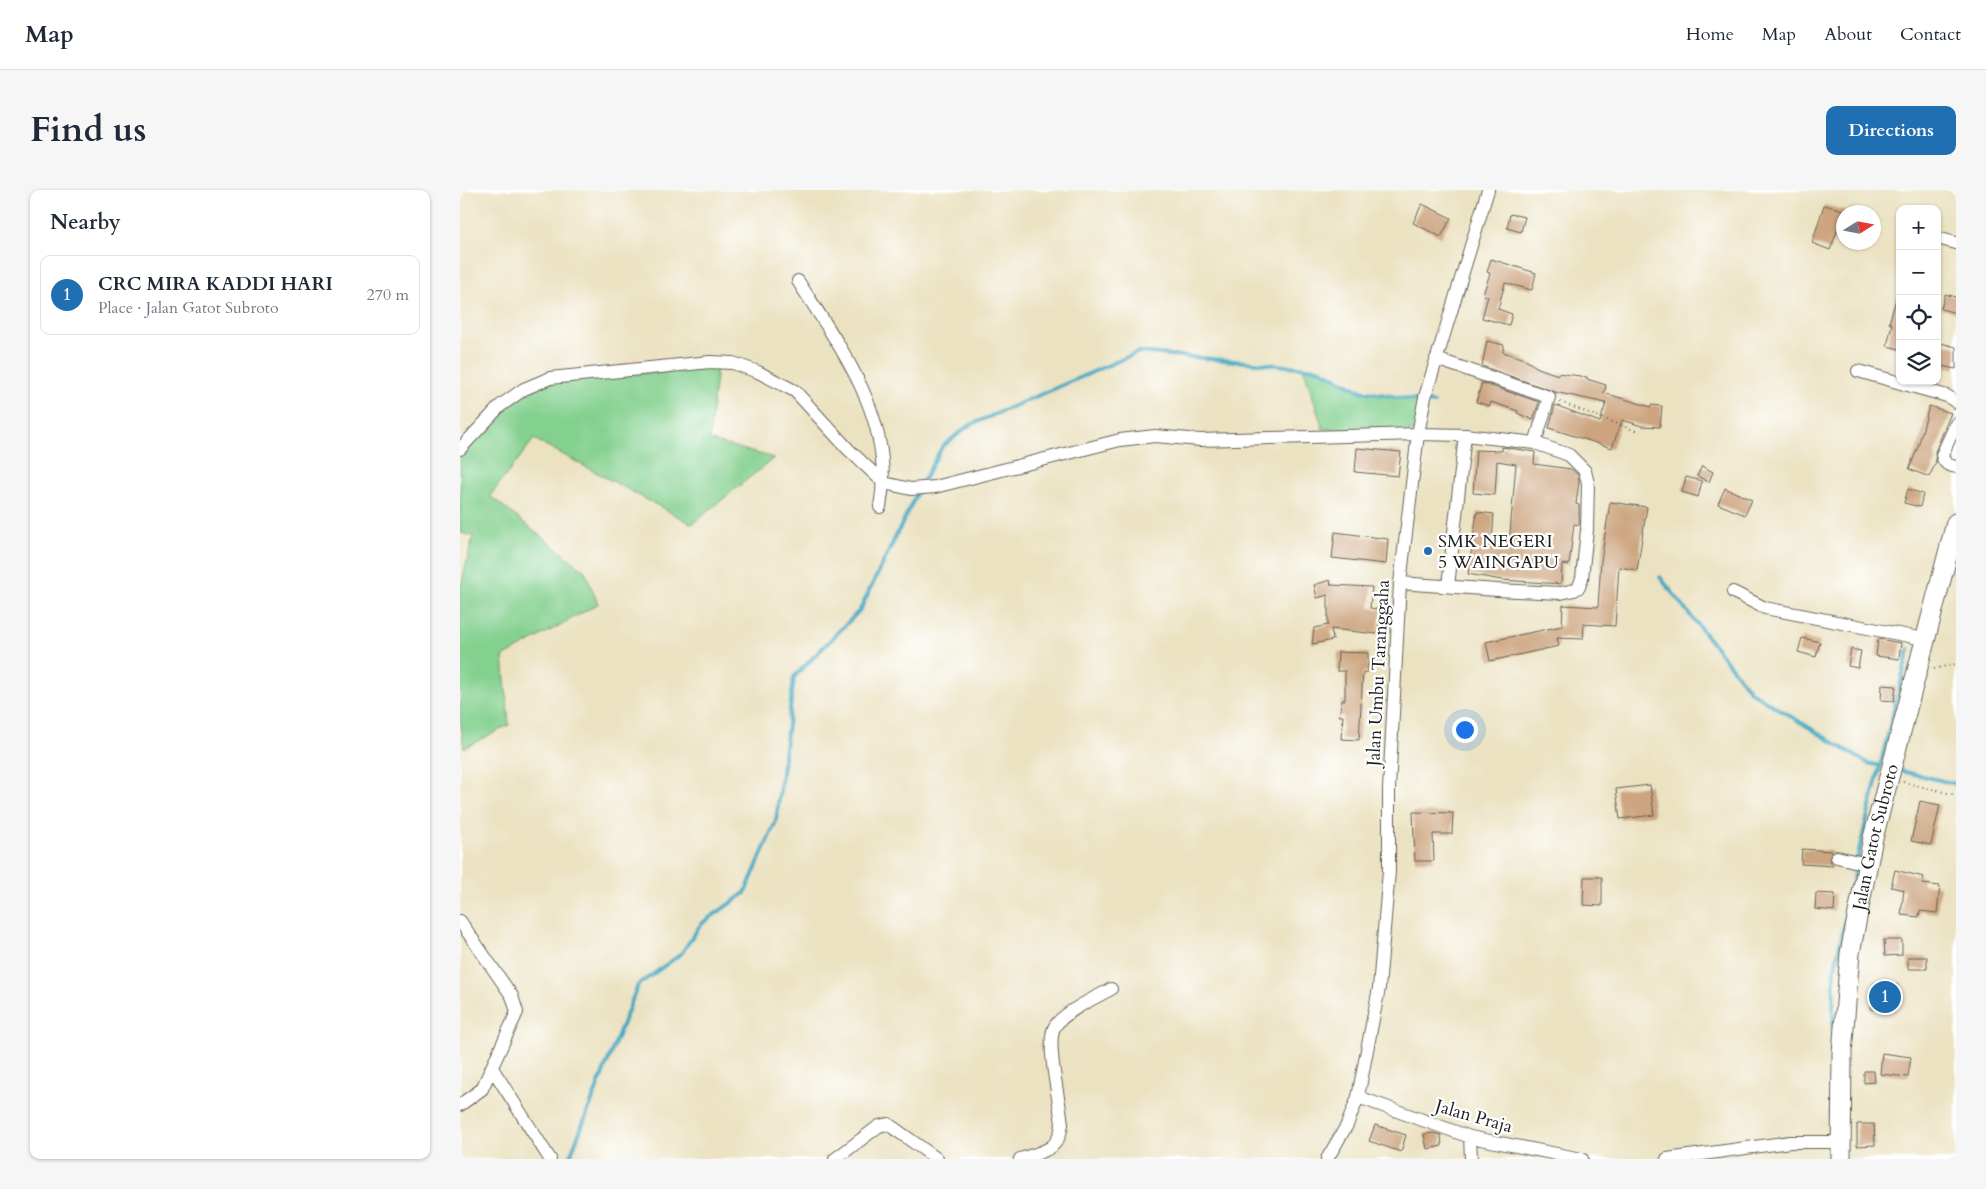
<!DOCTYPE html>
<meta charset="utf-8">
<style>
:root{--surface:#fff;--page:#f6f6f7;--text:#1f2937;--muted:#747a83;--line:#e0e1e3;--accent:#1f6fb2}
body{margin:0;font-family:Cardo,serif;background:var(--page);color:var(--text)}
.controls{position:absolute;right:15px;top:15px;display:grid;overflow:hidden;border-radius:10px;box-shadow:0 1px 4px #0004}
.controls button{width:45px;height:45px;display:grid;place-items:center;padding:0;border:0;border-bottom:1px solid var(--line);background:var(--surface);color:var(--text);font:25px sans-serif}
.compass{position:absolute;left:1376px;top:15px;width:45px;height:45px;border-radius:50%;background:var(--surface);box-shadow:0 1px 4px #0004;rotate:79deg}
.you{position:absolute;left:1004px;top:539px;width:18px;height:18px;margin:-12px;border:4px solid #fff;border-radius:50%;background:#1a73e8;box-shadow:0 0 0 8px #1a73e833}
.badge{display:grid;place-items:center;width:32px;height:32px;border-radius:50%;background:var(--accent);color:#fff;font-size:16px;font-weight:700}
.pin{position:absolute;translate:-50% -50%;border:2px solid #fff;box-shadow:0 1px 5px #0006}
.list{margin:0;padding:0;list-style:none}
h2{display:flex;justify-content:space-between;align-items:center;height:65px;margin:0;padding:0 20px;font-size:21px}
h2 small{font-size:16px;font-weight:400;color:var(--muted)}
.list li{display:grid;grid-template-columns:32px 1fr auto;gap:15px;align-items:center;box-sizing:border-box;height:80px;margin:0 10px 10px;padding:0 10px;border:1px solid var(--line);border-radius:10px}
.list b{display:block;font-size:19px;white-space:nowrap}
.list p{margin:0;font-size:16px;white-space:nowrap;color:var(--muted)}
.list em{font-size:16px;font-style:normal;color:var(--muted)}
.icon{flex:none;width:28px;height:28px;fill:none;stroke:currentColor;stroke-width:2;stroke-linecap:round;stroke-linejoin:round}
.map{position:relative;flex:none;width:1496px;height:969px;overflow:hidden;border-radius:10px}
header{display:flex;align-items:center;gap:30px;box-sizing:border-box;height:70px;padding:0 25px;background:var(--surface);border-bottom:1px solid var(--line)}
header strong{font-size:24px}
nav{display:flex;gap:28px;margin-inline-start:auto;font-size:18px}
.intro{display:flex;align-items:center;justify-content:space-between;box-sizing:border-box;height:120px;padding:0 30px}
h1{margin:0;font-size:35px}
.button{padding:12px 22px;border-radius:10px;background:var(--accent);color:#fff;font-size:18px;font-weight:700}
main{display:flex;gap:30px;padding:0 30px}
aside{flex:1;background:var(--surface);border-radius:10px;box-shadow:0 1px 4px #0004}
.map>svg:first-child{display:block}
.green{fill:#84d08f;stroke:#507656}
.lines{fill:none;stroke-linecap:round;stroke-linejoin:round}
.stream{stroke:#41a7c1;stroke-width:4}
.building{fill:#cca47f}
.minor-casing{stroke:#646156;stroke-width:14}
.highway-casing{stroke:#646156;stroke-width:21}
.path{stroke:#646156;stroke-width:2;stroke-dasharray:1 4;stroke-linecap:butt}
.minor{stroke:#fff;stroke-width:12}
.highway{stroke:#fff;stroke-width:19}
.poi-dot{fill:#1f6fb2;stroke:#fff;stroke-width:2}
.labels{text-anchor:middle;stroke-width:4.5;stroke-linejoin:round;paint-order:stroke}
.poi-label{font-size:18px;fill:#1c1c1c;stroke:#fff;text-anchor:start}
.street-label{font-size:18px;fill:#1c1c1c;stroke:#fff}
</style>
<header>
<strong>Map</strong>
<nav><a>Home</a><a>Map</a><a>About</a><a>Contact</a></nav>
</header>
<div class="intro"><h1>Find us</h1><a class="button">Directions</a></div>
<main>
<aside>
<h2>Nearby<small></small></h2>
<ul class="list">
<li><span class="badge">1</span><div><b>CRC MIRA KADDI HARI</b><p>Place · Jalan Gatot Subroto</p></div><em>270 m</em></li>
</ul>
</aside>
<div class="map">
<svg width="1496" height="969" viewBox="0 0 1496 969">
<rect width="100%" height="100%" fill="#fff"/>
<filter id="ink" filterUnits="userSpaceOnUse"><feTurbulence type="fractalNoise" baseFrequency=".02" numOctaves="2"/><feDisplacementMap in="SourceGraphic" scale="10" xChannelSelector="R" yChannelSelector="G"/><feConvolveMatrix kernelMatrix="1 2 1 2 8 2 1 2 1" color-interpolation-filters="sRGB"/></filter>
<filter id="wash" filterUnits="userSpaceOnUse"><feTurbulence type="fractalNoise" baseFrequency=".0096" numOctaves="4" result="noise"/><feDisplacementMap in="SourceGraphic" scale="20" xChannelSelector="R" yChannelSelector="G"/><feGaussianBlur stdDeviation="1.12" result="paint"/><feColorMatrix in="noise" values="0 0 0 0 0 0 0 0 0 0 0 0 0 0 0 0 0 1.4 0 .05"/><feComposite in="paint" operator="in"/></filter>
<g filter="url(#wash)">
<rect width="100%" height="100%" fill="#ebe2c1"/>
<path class="green" d="M257 176 249 250 314 268 232 334 74 249 30 306 125 381 138 414 43 467 49 535 4 558 0 531V400L13 346 0 343V264C28 235 50 209 87 193Z
M843 177 859 179 901 201 963 211 959 242 863 239Z"/>
<g class="lines">
<path class="stream" d="M461 295 482 257 508 236 679 162 859 179 901 201 974 213
M1200 387 1291 502 1407 573 1421 576
M1437 580 1496 594
M109 969 178 795 221 764 241 734 285 703 316 631 334 487 400 420 458 301
M1370 969 1374 783 1400 657 1449 459"/>
</g>
<g id="blocks">
<path class="building" d="M962 14 991 28 981 47 953 33Z
M1364 15 1384 20V38L1379 36 1370 60 1352 53Z
M1050 24 1065 27 1061 42 1047 38Z
M1031 69 1076 83 1072 100 1045 93 1038 119 1052 124 1049 135 1022 128 1028 106 1023 105 1030 83 1027 82Z
M1485 104 1496 107V123L1481 119Z
M1437 106 1440 107V159L1427 156 1432 134 1429 133Z
M1027 151 1044 155 1043 162 1062 168 1078 178 1098 185V183L1127 187V189L1146 195 1144 203 1191 217V215L1202 216 1200 237 1182 236 1162 230 1152 258 1089 238 1095 215 1140 232 1146 213 1095 202 1022 176Z
M1477 152 1496 157V179L1477 175Z
M1022 193 1079 212 1073 230 1057 223 1058 221 1031 212 1030 216 1016 212Z
M1469 216 1491 223 1475 262 1476 272 1469 287 1449 279 1458 257Z
M1042 257 1075 262 1074 274 1111 279 1118 285 1119 292 1116 314 1119 315V335L1114 334 1109 375 1102 374 1101 394 1042 390 1008 384 1017 322 1034 324 1032 352 1049 354 1056 274 1037 271 1035 305 1013 303 1016 260 1042 261Z
M897 258 941 262 938 286 895 282Z
M1242 276 1253 282 1249 292 1237 286Z
M1226 287 1242 291 1238 307 1222 302Z
M1265 298 1292 310 1285 325 1258 314Z
M1448 299 1463 304 1460 317 1444 313Z
M1150 312 1187 317 1177 380 1159 377 1155 436 1124 434 1123 449 1097 448 1099 456 1030 471 1026 452 1102 436 1103 415 1138 417 1141 371Z
M875 342 928 349 926 374 872 368Z
M870 390 871 395 912 397 910 418 922 420 917 444 871 439 873 450 852 454 854 438 868 435V405L857 408 854 395Z
M1342 448 1360 452 1356 467 1338 462Z
M1418 449 1441 453 1439 469 1416 466Z
M1391 459 1401 461 1398 478 1388 476Z
M878 462 908 463V482H903L899 550 881 549 883 526H879L882 510H885V481H877Z
M1422 495 1436 496 1434 511 1421 510Z
M1190 595 1194 625 1160 629 1156 599Z
M1460 611 1480 615 1471 655 1451 651Z
M953 622 993 623 992 644H973L974 671H955Z
M1342 659 1372 661 1369 669 1373 676 1341 674Z
M1435 680 1464 687 1462 694 1480 696 1477 723 1460 721 1459 727 1441 725 1444 700 1431 697Z
M1124 687H1142V716L1123 715Z
M1356 703 1375 704 1374 721 1355 719Z
M1424 750H1442V765L1425 766Z
M1448 767H1467V779H1448Z
M1414 793 1438 795 1435 821 1411 819Z
M1422 863 1451 867 1448 887 1420 884Z
M1404 881H1414L1415 892 1404 893Z
M1397 934H1414L1415 955 1397 956Z
M915 935 946 945 941 962 909 951Z
M973 943 981 945 982 956 967 959 964 944Z"/>
</g>
</g>
<g filter="url(#ink)">
<use href="#blocks" fill-opacity="0" stroke="#646156" stroke-width="1"/>
<g class="lines">
<defs>
<path id="minor" d="M1477 48 1496 53
M338 91C382 160 436 231 420 317
M976 169 1089 207 1075 253
M1398 181 1487 206 1496 212
M1496 234 1482 265C1484 274 1488 275 1496 277
M0 259 40 216 64 199 90 188 250 172 273 173 298 182 335 201 388 259 424 293 451 299 475 297 660 250 695 246 740 250 958 244 1005 245 1075 253 1109 265 1125 281 1128 293 1127 340 1122 388 1119 397 1114 400 1101 403 1037 400 940 393
M988 396 1005 245
M1273 402 1305 418 1464 449
M1377 667 1407 674
M0 731 52 806 57 822 22 899 0 915
M32 878 90 969
M898 907 1010 947 1122 969
M1010 947 1011 969
M375 969 419 936 428 934 477 969
M560 969C583 961 599 961 602 934 600 912 586 855 594 838 601 823 637 807 651 799
M867 969 887 935 898 907 919 798 929 681V599L940 393 958 244 965 207 1028 0
M1207 969 1330 952H1381"/>
<g id="highway">
<path id="s1" d="M1381 969 1382 863 1390 763 1413 648 1496 333"/>
</g>
</defs>
<use href="#minor" class="minor-casing"/>
<use href="#highway" class="highway-casing"/>
<path class="path" d="M1100 212 1176 241
M1474 479 1496 474
M1443 592 1496 605"/>
<use href="#minor" class="minor"/>
<use href="#highway" class="highway"/>
</g>
</g>
<circle class="poi-dot" cx="968" cy="361" r="5"/>
<g class="labels">
<g class="poi-label">
<text x="978" y="357">SMK NEGERI<tspan x="978" dy="21">5 WAINGAPU</tspan></text>
</g>
<g class="street-label">
<text transform="translate(918 483) rotate(-87)" y="6">Jalan Umbu Taranggaha</text>
<text dy="6" stroke="none"><textPath href="#s1" startOffset="325">Jalan Gatot Subroto</textPath></text>
<text transform="translate(1014 926) rotate(16)" y="6">Jalan Praja</text>
</g>
</g>
</svg>
<div class="controls">
<button>+</button>
<button>−</button>
<button><svg class="icon" aria-label="locate" viewBox="0 0 24 24"><circle cx="12" cy="12" r="6"/><path d="M12 2v4M12 18v4M2 12h4M18 12h4"/></svg></button>
<button><svg class="icon" aria-label="layers" viewBox="0 0 24 24"><path d="M12 4l9 5-9 5-9-5zM3 14l9 5 9-5"/></svg></button>
</div>
<svg class="compass" viewBox="-18 -18 36 36"><path d="M0-13l5 13h-10z" fill="#e53935"/><path d="M0 13l5-13h-10z" fill="#747a83"/></svg>
<div class="you"></div>
<div class="pin badge" style="left:1425px;top:807px">1</div>
</div>
</main>
